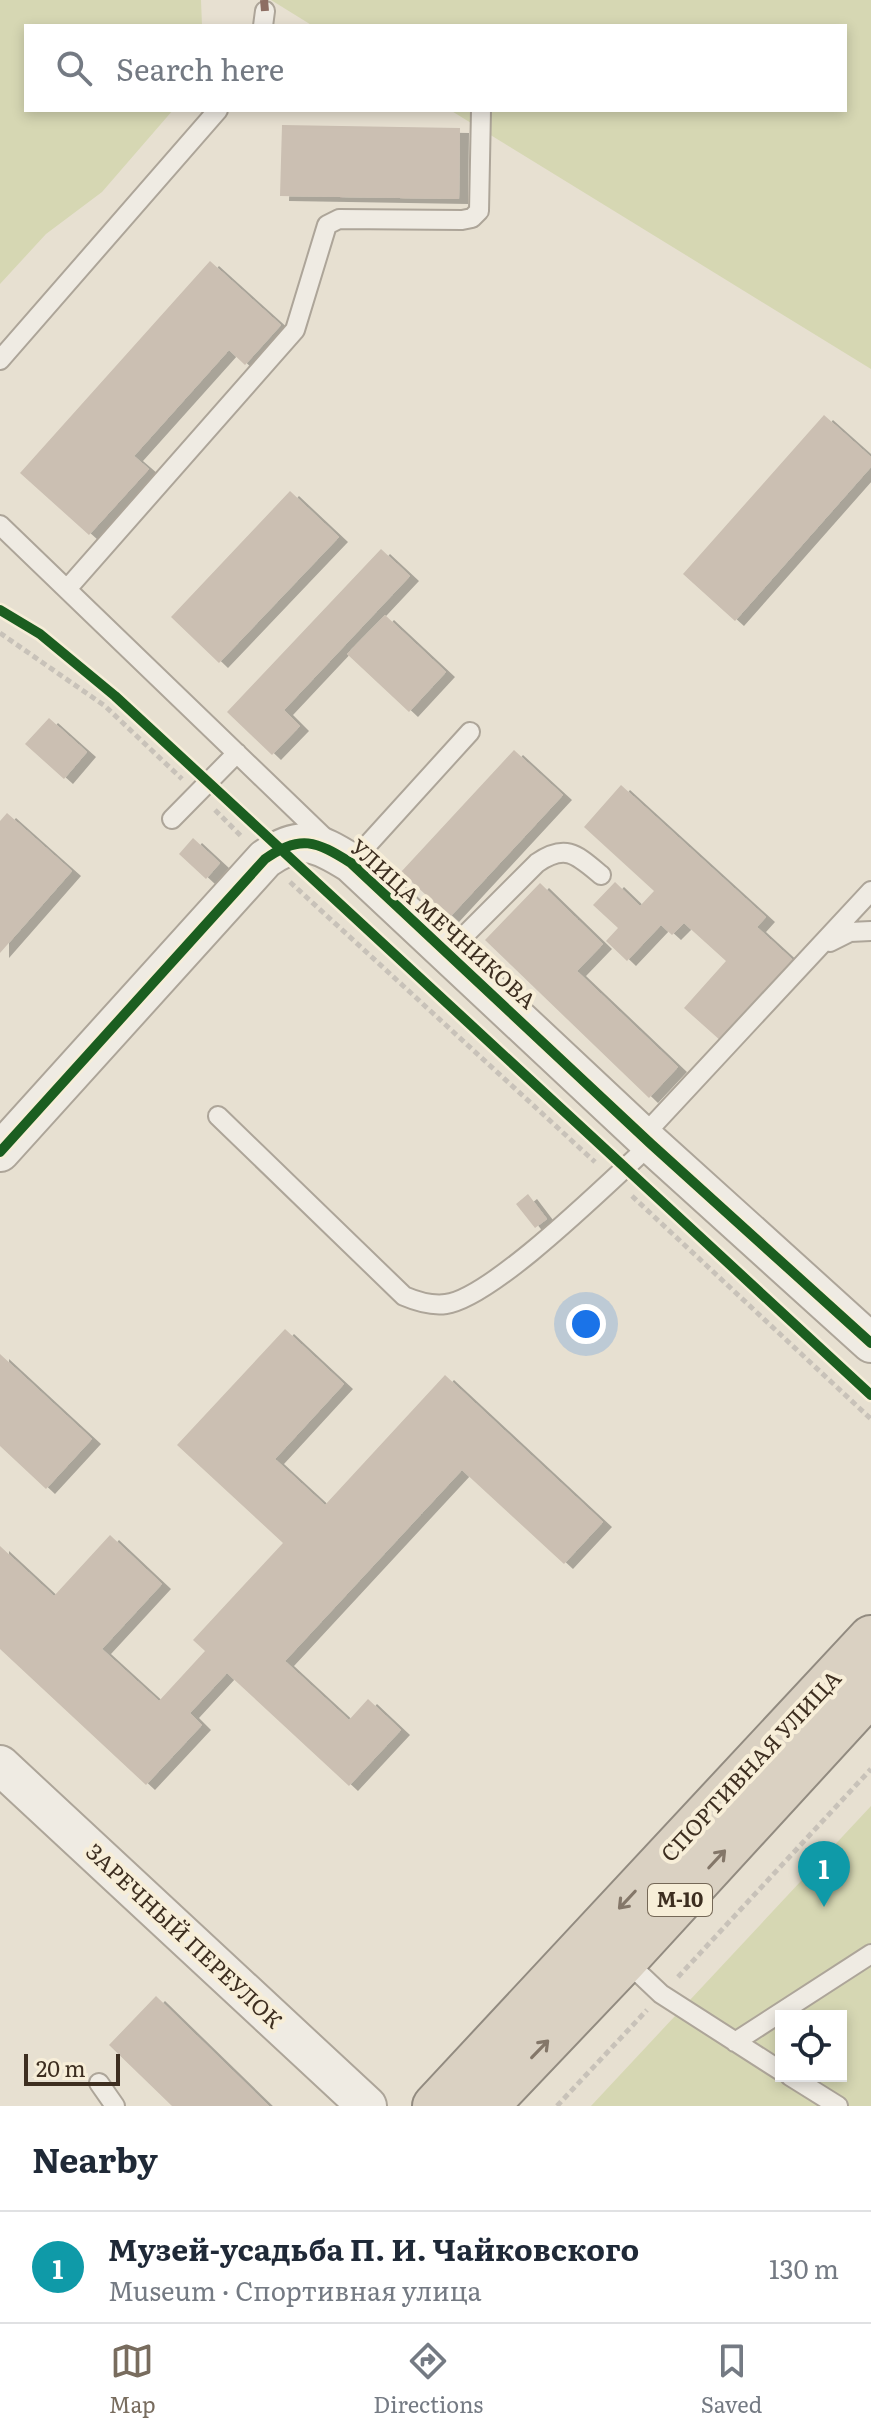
<!DOCTYPE html>
<meta charset="utf-8">
<style>
:root{--surface:#fff;--page:#f2f2f3;--text:#1f2937;--muted:#747a83;--line:#e0e1e3;--accent:#786c5e}
body{margin:0;font-family:Literata,serif;background:var(--page);color:var(--text)}
.controls{position:absolute;right:24px;bottom:24px;display:grid;overflow:hidden;border-radius:0px;box-shadow:0 4px 12px #0003}
.controls button{width:72px;height:72px;display:grid;place-items:center;padding:0;border:0;border-bottom:2px solid var(--line);background:var(--surface);color:var(--text);font:40px sans-serif}
.scale{position:absolute;left:24px;bottom:20px;width:96px;box-sizing:border-box;padding-left:8px;border:4px solid #3d2e20;border-top:0;font-size:22px;line-height:28px;white-space:nowrap;color:#3d2e20;-webkit-text-stroke:6px #f7eed8;paint-order:stroke}
.you{position:absolute;left:586px;top:1324px;width:28px;height:28px;margin:-20px;border:6px solid #fff;border-radius:50%;background:#1a73e8;box-shadow:0 0 0 12px #1a73e833}
.badge{display:grid;place-items:center;width:52px;height:52px;border-radius:50%;background:var(--accent);color:#fff;font-size:26px;font-weight:700}
.pin{position:absolute;translate:-50% -66px;filter:drop-shadow(0 2px 4px #0008)}
.pin::after{content:'';position:absolute;top:42px;width:28px;height:24px;background:inherit;clip-path:polygon(0 0,100% 0,50% 100%)}
.list{margin:0;padding:0;list-style:none}
h2{display:flex;justify-content:space-between;align-items:center;height:104px;margin:0;padding:0 32px;font-size:34px}
h2 small{font-size:26px;font-weight:400;color:var(--muted)}
.list li{display:grid;grid-template-columns:52px 1fr auto;gap:24px;align-items:center;box-sizing:border-box;height:112px;padding:0 32px;border-top:2px solid var(--line)}
.list b{display:block;font-size:30px;white-space:nowrap}
.list p{margin:0;font-size:26px;white-space:nowrap;color:var(--muted)}
.list em{font-size:26px;font-style:normal;color:var(--muted)}
.icon{flex:none;width:44px;height:44px;fill:none;stroke:currentColor;stroke-width:2;stroke-linecap:round;stroke-linejoin:round}
.map{position:relative;flex:none;width:871px;height:2106px;overflow:hidden}
.search{position:absolute;background:var(--surface);box-shadow:0 4px 12px #0003;left:24px;right:24px;top:24px;height:88px;display:flex;align-items:center;gap:20px;box-sizing:border-box;padding:0 28px;border-radius:0px;color:var(--muted);font-size:30px}
.sheet{height:216px;background:var(--surface)}
nav{display:flex;justify-content:space-around;align-items:center;box-sizing:border-box;height:112px;border-top:2px solid var(--line);background:var(--surface);font-size:22px;color:var(--muted)}
nav a{display:grid;justify-items:center;gap:4px}
nav .on{color:var(--accent)}
.map>svg:first-child{display:block}
.green{fill:#d6d7b3;fill-rule:evenodd}
.building{fill:#cbbfb2;filter:url(#shadow)}
.lines{fill:none;stroke-linecap:round;stroke-linejoin:round}
.lane-casing{stroke:#ada599;stroke-width:22}
.street-casing{stroke:#ada599;stroke-width:42}
.highway-casing{stroke:#928b80;stroke-width:48}
.path{stroke:#c8c2b9;stroke-width:5;stroke-dasharray:6 4;stroke-linecap:butt}
.lane{stroke:#efebe3;stroke-width:18}
.street{stroke:#efebe3;stroke-width:38}
.highway{stroke:#dad1c2;stroke-width:44}
.quiet{stroke:#8d6e63;stroke-width:8;stroke-dasharray:16 8;stroke-linecap:butt}
.cycleway-casing{stroke:#f7eed8;stroke-width:15}
.cycleway{stroke:#1b5e20;stroke-width:10}
.oneway{stroke:#847769}
.labels{text-anchor:middle;stroke-width:8;stroke-linejoin:round;paint-order:stroke}
.shield{fill:#f7eed8;stroke:#756857;stroke-width:2}
.shield-label{font-size:20px;font-weight:bold;fill:#3d2e20}
.street-label{font-size:22px;fill:#3d2e20;stroke:#f7eed8}
</style>
<div class="map">
<svg width="871" height="2106" viewBox="0 0 871 2106">
<defs>
<filter id="shadow"><feDropShadow dx="9" dy="5" stdDeviation="0" flood-color="#0004"/></filter>
</defs>
<rect width="100%" height="100%" fill="#e7e0d1"/>
<path class="green" d="M0 0H201L202 26H26V110H173L102 192 46 234 0 284Z
M271 0H871V369L450 110H845V26H313Z
M871 1806V2106H591ZM781 2016H841V2076H781Z"/>
<path class="building" d="M282 125 460 128 459 199 280 196Z
M210 261 281 325 245 365 229 350 134 456 149 469 89 535 20 473Z
M824 415 871 457V467L735 621 683 574Z
M290 491 339 537 219 663 171 617Z
M381 549 410 576 284 710 300 726 272 755 227 712Z
M385 615 446 672 409 712 347 654Z
M49 718 87 752 64 779 25 744Z
M514 750 563 795 450 917 401 872Z
M621 785 766 917 757 927 793 960 721 1041 684 1008 726 961 684 923 672 935 661 925 627 961 606 941 618 928 593 905 615 882 640 906 654 891 584 827Z
M7 813 72 871 0 953V821Z
M193 838 220 863 206 879 179 854Z
M540 883 603 944 577 971 678 1067 649 1098 485 940Z
M528 1194 547 1219 535 1228 516 1204Z
M285 1329 344 1384 275 1459 325 1505 445 1375 603 1522 564 1564 462 1470 285 1661 349 1720 368 1699 401 1730 349 1786 227 1673 190 1713 202 1725 146 1785 0 1649V1546L54 1596 110 1535 162 1584 102 1649 159 1701 205 1651 193 1640 283 1543 177 1445Z
M0 1354 92 1439 46 1489 0 1446Z
M156 1996 269 2106H172L109 2045Z"/>
<g class="lines">
<defs>
<path id="lane" d="M263 26 265 11
M0 360 218 110
M0 525 329 842
M67 589 295 330 327 225 339 219 462 220 472 218 479 211 481 110
M172 819 237 753
M348 860 351 863 470 732
M830 942 850 932 871 931
M447 953 537 863C566 843 577 855 601 875
M218 1116 404 1296C418 1302 431 1306 446 1304 493 1298 612 1179 651 1144
M643 1136 871 891
M625 1960 661 1994 781 2071
M735 2042 871 1954
M790 2076 838 2106
M99 2083 115 2106"/>
<path id="street" d="M0 1152 265 859C300 834 316 841 351 863L651 1144 871 1343
M0 1765 367 2106"/>
<path id="highway" d="M435 2106 871 1638
M486 2106 625 1960 871 1692"/>
</defs>
<use href="#lane" class="lane-casing"/>
<use href="#street" class="street-casing"/>
<use href="#highway" class="highway-casing"/>
<path class="path" d="M0 633 105 706 182 779
M215 810 242 837
M290 882 595 1162
M632 1196 871 1419
M678 1977 871 1769
M557 2106 647 2010"/>
<use href="#lane" class="lane"/>
<use href="#street" class="street"/>
<use href="#highway" class="highway"/>
<path class="quiet" d="M264 0 265 11"/>
<defs>
<path id="cycleway" d="M0 610 40 634 115 696 871 1395
M0 1152 265 859C300 834 316 841 351 863L651 1144 871 1343"/>
</defs>
<use href="#cycleway" class="cycleway-casing"/>
<use href="#cycleway" class="cycleway"/>
</g>
<defs><path id="oneway-shaft" d="M-6 0H5M1.5-3L5.5 0L1.5 3" fill="none" stroke-width="1.6" stroke-linecap="round" stroke-linejoin="round" transform="scale(2)"/></defs>
<g class="oneway">
<use href="#oneway-shaft" transform="translate(717 1859) rotate(-47)"/>
<use href="#oneway-shaft" transform="translate(627 1900) rotate(133)"/>
<use href="#oneway-shaft" transform="translate(540 2049) rotate(-46)"/>
</g>
<g class="labels">
<rect class="shield" x="648" y="1884" width="64" height="32" rx="6"/>
<g class="shield-label">
<text x="680" y="1907">М-10</text>
</g>
<g class="street-label">
<text transform="translate(443 924) rotate(42)" y="8">УЛИЦА МЕЧНИКОВА</text>
<text transform="translate(751 1766) rotate(-47)" y="8">СПОРТИВНАЯ УЛИЦА</text>
<text transform="translate(184 1936) rotate(43)" y="8">ЗАРЕЧНЫЙ ПЕРЕУЛОК</text>
</g>
</g>
</svg>
<div class="controls">
<button><svg class="icon" aria-label="locate" viewBox="0 0 24 24"><circle cx="12" cy="12" r="6"/><path d="M12 2v4M12 18v4M2 12h4M18 12h4"/></svg></button>
</div>
<div class="scale">20 m</div>
<div class="you"></div>
<div class="pin badge" style="left:824px;top:1907px;background:#0f9aa8">1</div>
<div class="search"><svg class="icon" aria-label="search" viewBox="0 0 24 24"><circle cx="10" cy="10" r="6"/><path d="M15 15l6 6"/></svg>Search here</div>
</div>
<section class="sheet">
<h2>Nearby<small></small></h2>
<ul class="list">
<li><span class="badge" style="background:#0f9aa8">1</span><div><b>Музей-усадьба П. И. Чайковского</b><p>Museum · Спортивная улица</p></div><em>130 m</em></li>
</ul>
</section>
<nav>
<a class="on"><svg class="icon" aria-label="map" viewBox="0 0 24 24"><path d="M3 6l6-2 6 2 6-2v14l-6 2-6-2-6 2zM9 4v14M15 6v14"/></svg>Map</a>
<a><svg class="icon" aria-label="directions" viewBox="0 0 24 24"><path d="M12 3l9 9-9 9-9-9zM9 14v-3h6M13 9l2 2-2 2"/></svg>Directions</a>
<a><svg class="icon" aria-label="saved" viewBox="0 0 24 24"><path d="M7 4h10v16l-5-4-5 4z"/></svg>Saved</a>
</nav>
